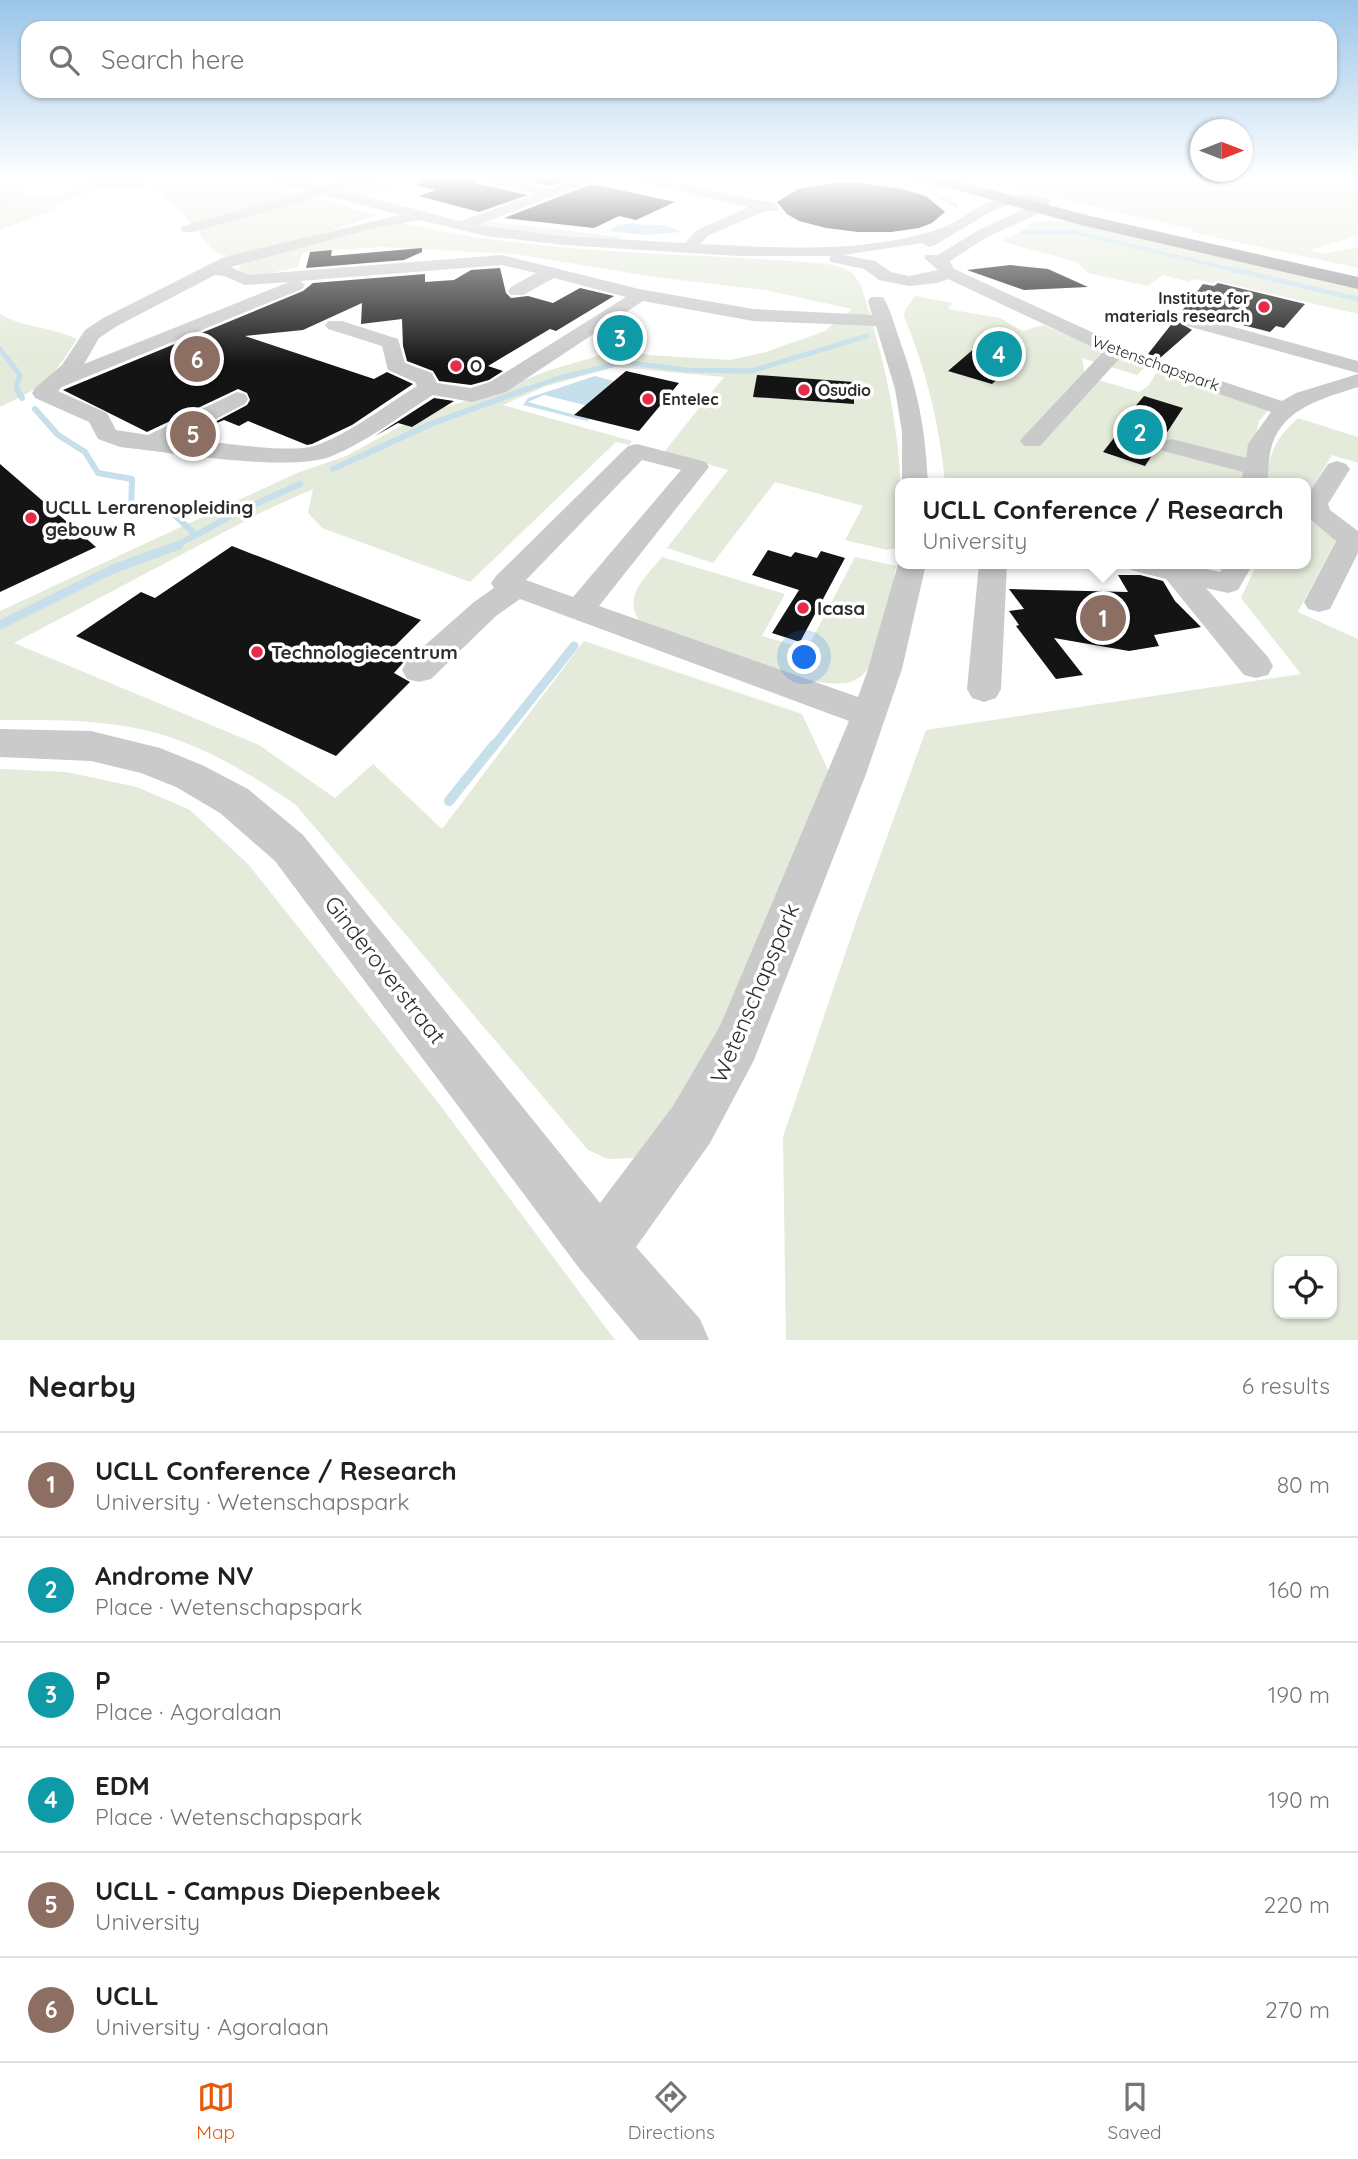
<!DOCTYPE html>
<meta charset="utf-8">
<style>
:root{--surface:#fff;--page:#f2f2f2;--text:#202124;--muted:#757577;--line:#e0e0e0;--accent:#ea580c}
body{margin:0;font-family:Quicksand,sans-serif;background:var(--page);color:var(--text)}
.controls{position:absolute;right:21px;bottom:21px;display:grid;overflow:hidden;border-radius:14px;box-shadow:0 2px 5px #0004}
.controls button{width:63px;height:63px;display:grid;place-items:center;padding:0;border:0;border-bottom:2px solid var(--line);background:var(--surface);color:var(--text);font:35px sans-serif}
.compass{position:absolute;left:1190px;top:119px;width:63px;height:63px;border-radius:50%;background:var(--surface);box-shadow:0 2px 5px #0004;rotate:90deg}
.you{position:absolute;left:805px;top:658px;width:24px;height:24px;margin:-18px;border:5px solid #fff;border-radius:50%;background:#1a73e8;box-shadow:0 0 0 10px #1a73e833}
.badge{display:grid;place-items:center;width:46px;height:46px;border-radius:50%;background:var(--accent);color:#fff;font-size:23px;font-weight:700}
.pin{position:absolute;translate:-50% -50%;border:4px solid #fff;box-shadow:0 2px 7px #0006}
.popup{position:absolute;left:895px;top:478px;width:416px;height:91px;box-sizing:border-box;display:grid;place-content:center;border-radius:14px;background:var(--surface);filter:drop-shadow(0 2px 5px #0005);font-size:23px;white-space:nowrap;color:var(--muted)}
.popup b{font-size:26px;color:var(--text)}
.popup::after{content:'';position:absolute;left:50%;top:100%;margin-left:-14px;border:14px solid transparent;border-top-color:var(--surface)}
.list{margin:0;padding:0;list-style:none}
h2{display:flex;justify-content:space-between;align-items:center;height:91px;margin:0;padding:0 28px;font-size:30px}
h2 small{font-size:23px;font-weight:400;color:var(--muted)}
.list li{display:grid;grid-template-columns:46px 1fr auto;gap:21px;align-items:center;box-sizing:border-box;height:105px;padding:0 28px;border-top:2px solid var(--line)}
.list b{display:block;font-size:26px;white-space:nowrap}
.list p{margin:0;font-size:23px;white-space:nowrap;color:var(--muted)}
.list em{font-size:23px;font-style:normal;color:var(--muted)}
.icon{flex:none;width:38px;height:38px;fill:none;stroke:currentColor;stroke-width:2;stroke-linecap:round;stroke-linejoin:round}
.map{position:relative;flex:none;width:1358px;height:1340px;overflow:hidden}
.search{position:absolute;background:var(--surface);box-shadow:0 2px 5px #0004;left:21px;right:21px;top:21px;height:77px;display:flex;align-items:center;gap:18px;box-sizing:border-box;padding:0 24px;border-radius:21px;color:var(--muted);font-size:26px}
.sheet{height:721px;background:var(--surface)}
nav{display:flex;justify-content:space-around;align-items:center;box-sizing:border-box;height:98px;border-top:2px solid var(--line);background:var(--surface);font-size:19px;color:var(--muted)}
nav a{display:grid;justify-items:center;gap:4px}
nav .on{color:var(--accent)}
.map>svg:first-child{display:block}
.green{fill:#e4ebda;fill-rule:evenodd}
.water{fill:#c6dfeb}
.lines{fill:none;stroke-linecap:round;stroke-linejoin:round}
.stream-far4{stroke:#c6dfeb;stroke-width:3.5}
.stream-far3{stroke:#c6dfeb;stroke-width:5}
.stream-far2{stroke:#c6dfeb;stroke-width:6}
.stream-far1{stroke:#c6dfeb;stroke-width:9}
.stream{stroke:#c6dfeb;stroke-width:10}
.building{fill:#141414}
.minor{fill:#cacaca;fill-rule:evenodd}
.highway{fill:#949494;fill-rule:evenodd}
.poi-dot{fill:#e52d49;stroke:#fff;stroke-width:2.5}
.labels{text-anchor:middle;stroke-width:7;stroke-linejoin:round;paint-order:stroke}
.far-poi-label{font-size:16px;font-weight:bold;fill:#2d2d2d;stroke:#fff;text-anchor:start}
.far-street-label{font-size:16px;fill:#2d2d2d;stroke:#fff}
.poi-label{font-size:19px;font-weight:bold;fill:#2d2d2d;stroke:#fff;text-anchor:start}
.near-street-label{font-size:23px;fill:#2d2d2d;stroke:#fff}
</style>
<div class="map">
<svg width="1358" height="1340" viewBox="0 0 1358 1340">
<rect width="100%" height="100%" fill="#fff"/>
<path class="green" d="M0 177H7L4 185 25 191 26 195 66 193 92 177H216L267 185 377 215C348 225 247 262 222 255 211 252 203 237 195 229 183 215 170 198 154 187 130 171 77 197 52 206L59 208 0 230Z
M285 177H428L362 195Z
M974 177H1358V227H1355L1358 235 1310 250 1324 254 1358 247V268L1191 232 1194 230Z
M485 221 620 237 617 240 534 233 478 225Z
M1048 221 1073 222 1358 287V314L1216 281 1213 283 1194 279 1189 282 1163 275 1148 286 1088 273 1076 262 1001 241 1029 228 1030 223Z
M398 222C536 255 678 252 819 263 838 266 852 266 861 286 889 373 906 454 900 547L887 550 845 540 863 506 775 482 713 563 667 548 728 470 664 452 724 377 615 367 546 386 503 405 632 441 629 445 616 442 470 582 322 528 308 513 313 489 264 511 14 643 259 745 335 798 373 764 442 829 584 641 802 714 829 772 700 1074 634 1158 608 1159 588 1150 295 804C246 771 193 739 135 728 90 719 45 720 0 720V611L297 473 346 456 427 412 481 397 550 370 622 349 649 355 730 360 766 352 825 331 852 309 765 290 655 277 515 254 381 247 303 252 298 267 247 278 238 268 251 257Z
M915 296 953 303 948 309 1000 318 1023 331 1043 325 1145 367 1137 375 1082 358 1085 376 1139 392 1148 386 1157 372 1270 408 1259 421 1245 483H945C940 426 926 369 904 316L905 310Z
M0 314C24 328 52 327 77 339 50 381 45 386 0 407Z
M1298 418 1358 437V463L1332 455 1306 498V483H1266C1270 452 1274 440 1298 418Z
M1306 520 1330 529 1337 538 1298 612 1358 639V1340H786L783 1137 856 922 926 730 1301 674 1241 598 1257 564H1306ZM1279 1261H1332V1314H1279Z
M662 557 785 594 762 636 807 649 855 557 896 566C890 597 885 668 853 681 840 686 823 682 810 681L641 623C621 597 646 577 662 557Z
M0 769 66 772 137 787 190 810 248 864 440 1105 615 1340H0Z"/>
<path class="water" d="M633 223C650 228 665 220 680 232L647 235 608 231 617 225Z
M595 376 628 385 601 409 544 395 528 402 590 419 587 421 523 405 528 398Z"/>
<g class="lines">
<path class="stream-far4" d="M898 177 927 185 933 193 957 206
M0 194 11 193 10 198 0 204
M1023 232H1073L1238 271"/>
<path class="stream-far3" d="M1231 269 1358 299
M0 349 20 375 16 387 18 391
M522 391 556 379 623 362 686 370 751 371 867 336"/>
<path class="stream-far2" d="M17 389 22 398
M35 409 58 435 85 452 98 473 132 479 131 510 168 509 196 535 174 546
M333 469 433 423 527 389
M196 535 242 510 300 484"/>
<path class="stream-far1" d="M0 625 113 569 179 545
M493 747 574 646"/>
<path class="stream" d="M449 801 494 745"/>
</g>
<path class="building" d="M418 177H473L475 183 528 195 479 212 419 196 436 190 417 186Z
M509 177H561L571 179 551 186Z
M832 183H862L902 189 926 196 945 212 932 223 919 228 891 232H858L826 228 799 221 787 214 777 202 798 189Z
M592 184 675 202 636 220 619 216 594 228 504 218Z
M422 248V252L404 260 306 268 310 252 332 250 331 256Z
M1010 265 1048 269 1088 287 1024 290 967 270Z
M500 268 506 293 511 298 528 296 553 303 580 288 614 296 556 331 550 329 488 366 503 371 489 380 471 385 439 381 433 371 407 361 403 346 402 319 361 324 362 303 303 330 245 336 374 379 387 372 413 384 352 425 312 444 307 445 248 421 239 426 224 420 200 430 247 405 250 400 247 393 238 389 147 432 63 390 303 291 313 283 425 274V282L454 280 471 270Z
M1218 283 1305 304 1284 328 1276 326 1270 332 1195 313 1186 315 1182 324 1192 330 1160 358 1148 354 1203 284 1214 286Z
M983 341 1026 353 992 384 948 371Z
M626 371 679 383 639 431 574 415Z
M757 375 854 382V404L753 397Z
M1144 396 1183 408 1145 466 1103 452 1120 430 1116 429Z
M434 398 454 401 412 427 398 423 375 436Z
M0 464 96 547 0 592Z
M232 546 421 620 393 648 410 655 394 673 410 682 336 756 76 636 141 592 155 598Z
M768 550 791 557 795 552 817 558 821 551 845 558 800 642 772 633 799 590 752 575Z
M1118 575H1140L1163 581 1175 601 1201 627 1154 635 1159 646 1129 651 1054 638 1083 675 1056 679 1016 626 1019 625 1009 611 1024 609 1009 589 1128 592Z"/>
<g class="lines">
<path class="minor" d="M91 177 138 181 145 185C135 193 102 189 91 182Z
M259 177H283L324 186 359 177H379L378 180 340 190 460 221 537 194 476 180 475 177H498L551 189 584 177H602L478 225 563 236 685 243 697 230 749 207 633 181 626 177H650L762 201H773L779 208 777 211H765L707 236 701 244C780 248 866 254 942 228 958 222 972 209 989 202 1003 197 1039 189 1051 200L1045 211 987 237 950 261 954 269 1142 355 1282 401 1296 393 1358 374V387C1325 398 1284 407 1272 445 1268 457 1269 471 1267 483H1241L1243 472 1163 451 1160 446 1163 441 1172 439 1246 458 1248 444 1271 412 1119 359 1040 446H1024L1020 441 1024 436 1103 352 948 279 937 283 909 286 879 280 864 269 831 262 829 259 831 256H738L563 245 486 236 420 220 370 229 231 267 248 275 502 255 639 289 753 309 872 315 868 301 871 297H883C891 310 894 324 899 338 918 392 925 425 928 483H902V432L895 389 876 326 753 321 643 301 506 392 472 402 433 395C400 416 368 441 332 456 291 473 168 452 120 447L98 439 89 422 35 398 32 393 35 388 62 365 85 330 103 318 224 257 400 215 325 195 193 232H183L180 229 183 226 309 191 260 180ZM1010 204H1035L977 231 938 255H926L924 258 938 270 909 276 891 272 875 261 843 255 922 243 929 247 935 245 990 212ZM502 265 536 273 511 287 508 291 511 295H523L554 278 626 297 490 382 471 388 437 383 432 373 405 363 398 339 342 321H328L325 325 328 329 382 346 388 370 415 382 417 386C386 405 348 435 314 446 289 454 209 441 179 438L245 404 248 399 245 394 237 392 148 435 116 430 107 413 58 391 62 387 302 289 305 285 300 281ZM215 275 224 276 245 285 289 282 84 364 99 338 117 326Z
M1194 316 1358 361V373L1187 326 1184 322 1187 318Z
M637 444 706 462 709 467 599 606 858 697 868 669 898 564 900 560V564H926L902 669 866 774 754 1060 710 1143 636 1247 700 1319 709 1340H639L579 1268 275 861 220 813 176 787 141 773 91 761 0 757V729L91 731 160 748 202 765 248 789 303 835 600 1203 673 1106 720 1026 849 721 520 599 496 616 431 679 419 682 407 679 402 670 407 661 474 602 494 588 491 583 496 576 628 446ZM642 460 681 470 573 597 526 580Z
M1337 461 1346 464 1350 469 1328 504 1330 510 1358 531V553L1330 609 1319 612 1308 609 1304 602 1336 541 1306 516V497L1328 464Z
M979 564H1007L1001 689 996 698 984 702 972 698 967 689Z
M1127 564H1183L1220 572 1225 564H1253L1238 590 1228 593 1206 588 1268 657 1273 666 1268 675 1256 678 1244 675 1166 579 1131 570Z"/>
<path class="highway" d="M918 177H943L1090 216 1358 277V289L1081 225 921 180Z"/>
</g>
<linearGradient id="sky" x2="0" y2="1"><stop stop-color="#9ac5e9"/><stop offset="0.49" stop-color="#fff"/><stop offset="1" stop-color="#fff" stop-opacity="0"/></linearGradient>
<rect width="1358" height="364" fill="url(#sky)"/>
<g class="poi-dot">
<circle cx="1264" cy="307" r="7"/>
<circle cx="456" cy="366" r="7"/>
<circle cx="804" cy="390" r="7"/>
<circle cx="648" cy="399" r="7"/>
<circle cx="31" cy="518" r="7"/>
<circle cx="803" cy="608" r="7"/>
<circle cx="257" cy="652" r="7"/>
</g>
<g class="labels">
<g class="far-poi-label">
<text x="1250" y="304" text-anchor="end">Institute for<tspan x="1250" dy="18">materials research</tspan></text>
<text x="470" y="372">O</text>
<text x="818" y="396">Osudio</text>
<text x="662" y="405">Entelec</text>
</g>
<g class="far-street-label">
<text transform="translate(1156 363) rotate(20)" y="6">Wetenschapspark</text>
</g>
<g class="poi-label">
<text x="45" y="514">UCLL Lerarenopleiding<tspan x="45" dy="22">gebouw R</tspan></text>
<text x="817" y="615">Icasa</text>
<text x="271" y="659">Technologiecentrum</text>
</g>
<g class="near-street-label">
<text transform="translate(385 970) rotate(52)" y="8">Ginderoverstraat</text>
<text transform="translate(755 993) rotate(-67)" y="8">Wetenschapspark</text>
</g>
</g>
</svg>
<div class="controls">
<button><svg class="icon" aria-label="locate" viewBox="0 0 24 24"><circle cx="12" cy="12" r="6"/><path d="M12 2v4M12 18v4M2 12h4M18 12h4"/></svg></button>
</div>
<svg class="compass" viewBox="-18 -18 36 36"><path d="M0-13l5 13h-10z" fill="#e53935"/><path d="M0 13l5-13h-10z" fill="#757577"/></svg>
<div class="you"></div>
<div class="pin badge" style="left:1103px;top:618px;background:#8d6e63">1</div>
<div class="popup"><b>UCLL Conference / Research</b>University</div>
<div class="pin badge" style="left:1140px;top:432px;background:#0f9aa8">2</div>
<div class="pin badge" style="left:620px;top:338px;background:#0f9aa8">3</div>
<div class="pin badge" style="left:999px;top:354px;background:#0f9aa8">4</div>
<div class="pin badge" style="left:193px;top:434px;background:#8d6e63">5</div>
<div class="pin badge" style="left:197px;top:359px;background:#8d6e63">6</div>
<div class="search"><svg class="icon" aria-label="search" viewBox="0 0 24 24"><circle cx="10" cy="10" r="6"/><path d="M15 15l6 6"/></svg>Search here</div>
</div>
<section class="sheet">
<h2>Nearby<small>6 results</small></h2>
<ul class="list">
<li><span class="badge" style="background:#8d6e63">1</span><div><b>UCLL Conference / Research</b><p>University · Wetenschapspark</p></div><em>80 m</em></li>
<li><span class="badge" style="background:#0f9aa8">2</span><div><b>Androme NV</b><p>Place · Wetenschapspark</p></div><em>160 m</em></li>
<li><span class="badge" style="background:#0f9aa8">3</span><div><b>P</b><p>Place · Agoralaan</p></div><em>190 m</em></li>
<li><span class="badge" style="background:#0f9aa8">4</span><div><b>EDM</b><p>Place · Wetenschapspark</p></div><em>190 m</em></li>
<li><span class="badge" style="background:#8d6e63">5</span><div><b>UCLL - Campus Diepenbeek</b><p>University</p></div><em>220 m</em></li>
<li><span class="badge" style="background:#8d6e63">6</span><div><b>UCLL</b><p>University · Agoralaan</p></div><em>270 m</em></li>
</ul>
</section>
<nav>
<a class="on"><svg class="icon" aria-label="map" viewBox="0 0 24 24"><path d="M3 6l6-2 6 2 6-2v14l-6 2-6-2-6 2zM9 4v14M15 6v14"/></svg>Map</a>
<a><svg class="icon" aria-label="directions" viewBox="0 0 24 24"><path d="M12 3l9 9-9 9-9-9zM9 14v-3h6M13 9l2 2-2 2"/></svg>Directions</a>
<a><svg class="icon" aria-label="saved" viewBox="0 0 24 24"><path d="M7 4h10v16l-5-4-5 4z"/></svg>Saved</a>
</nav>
